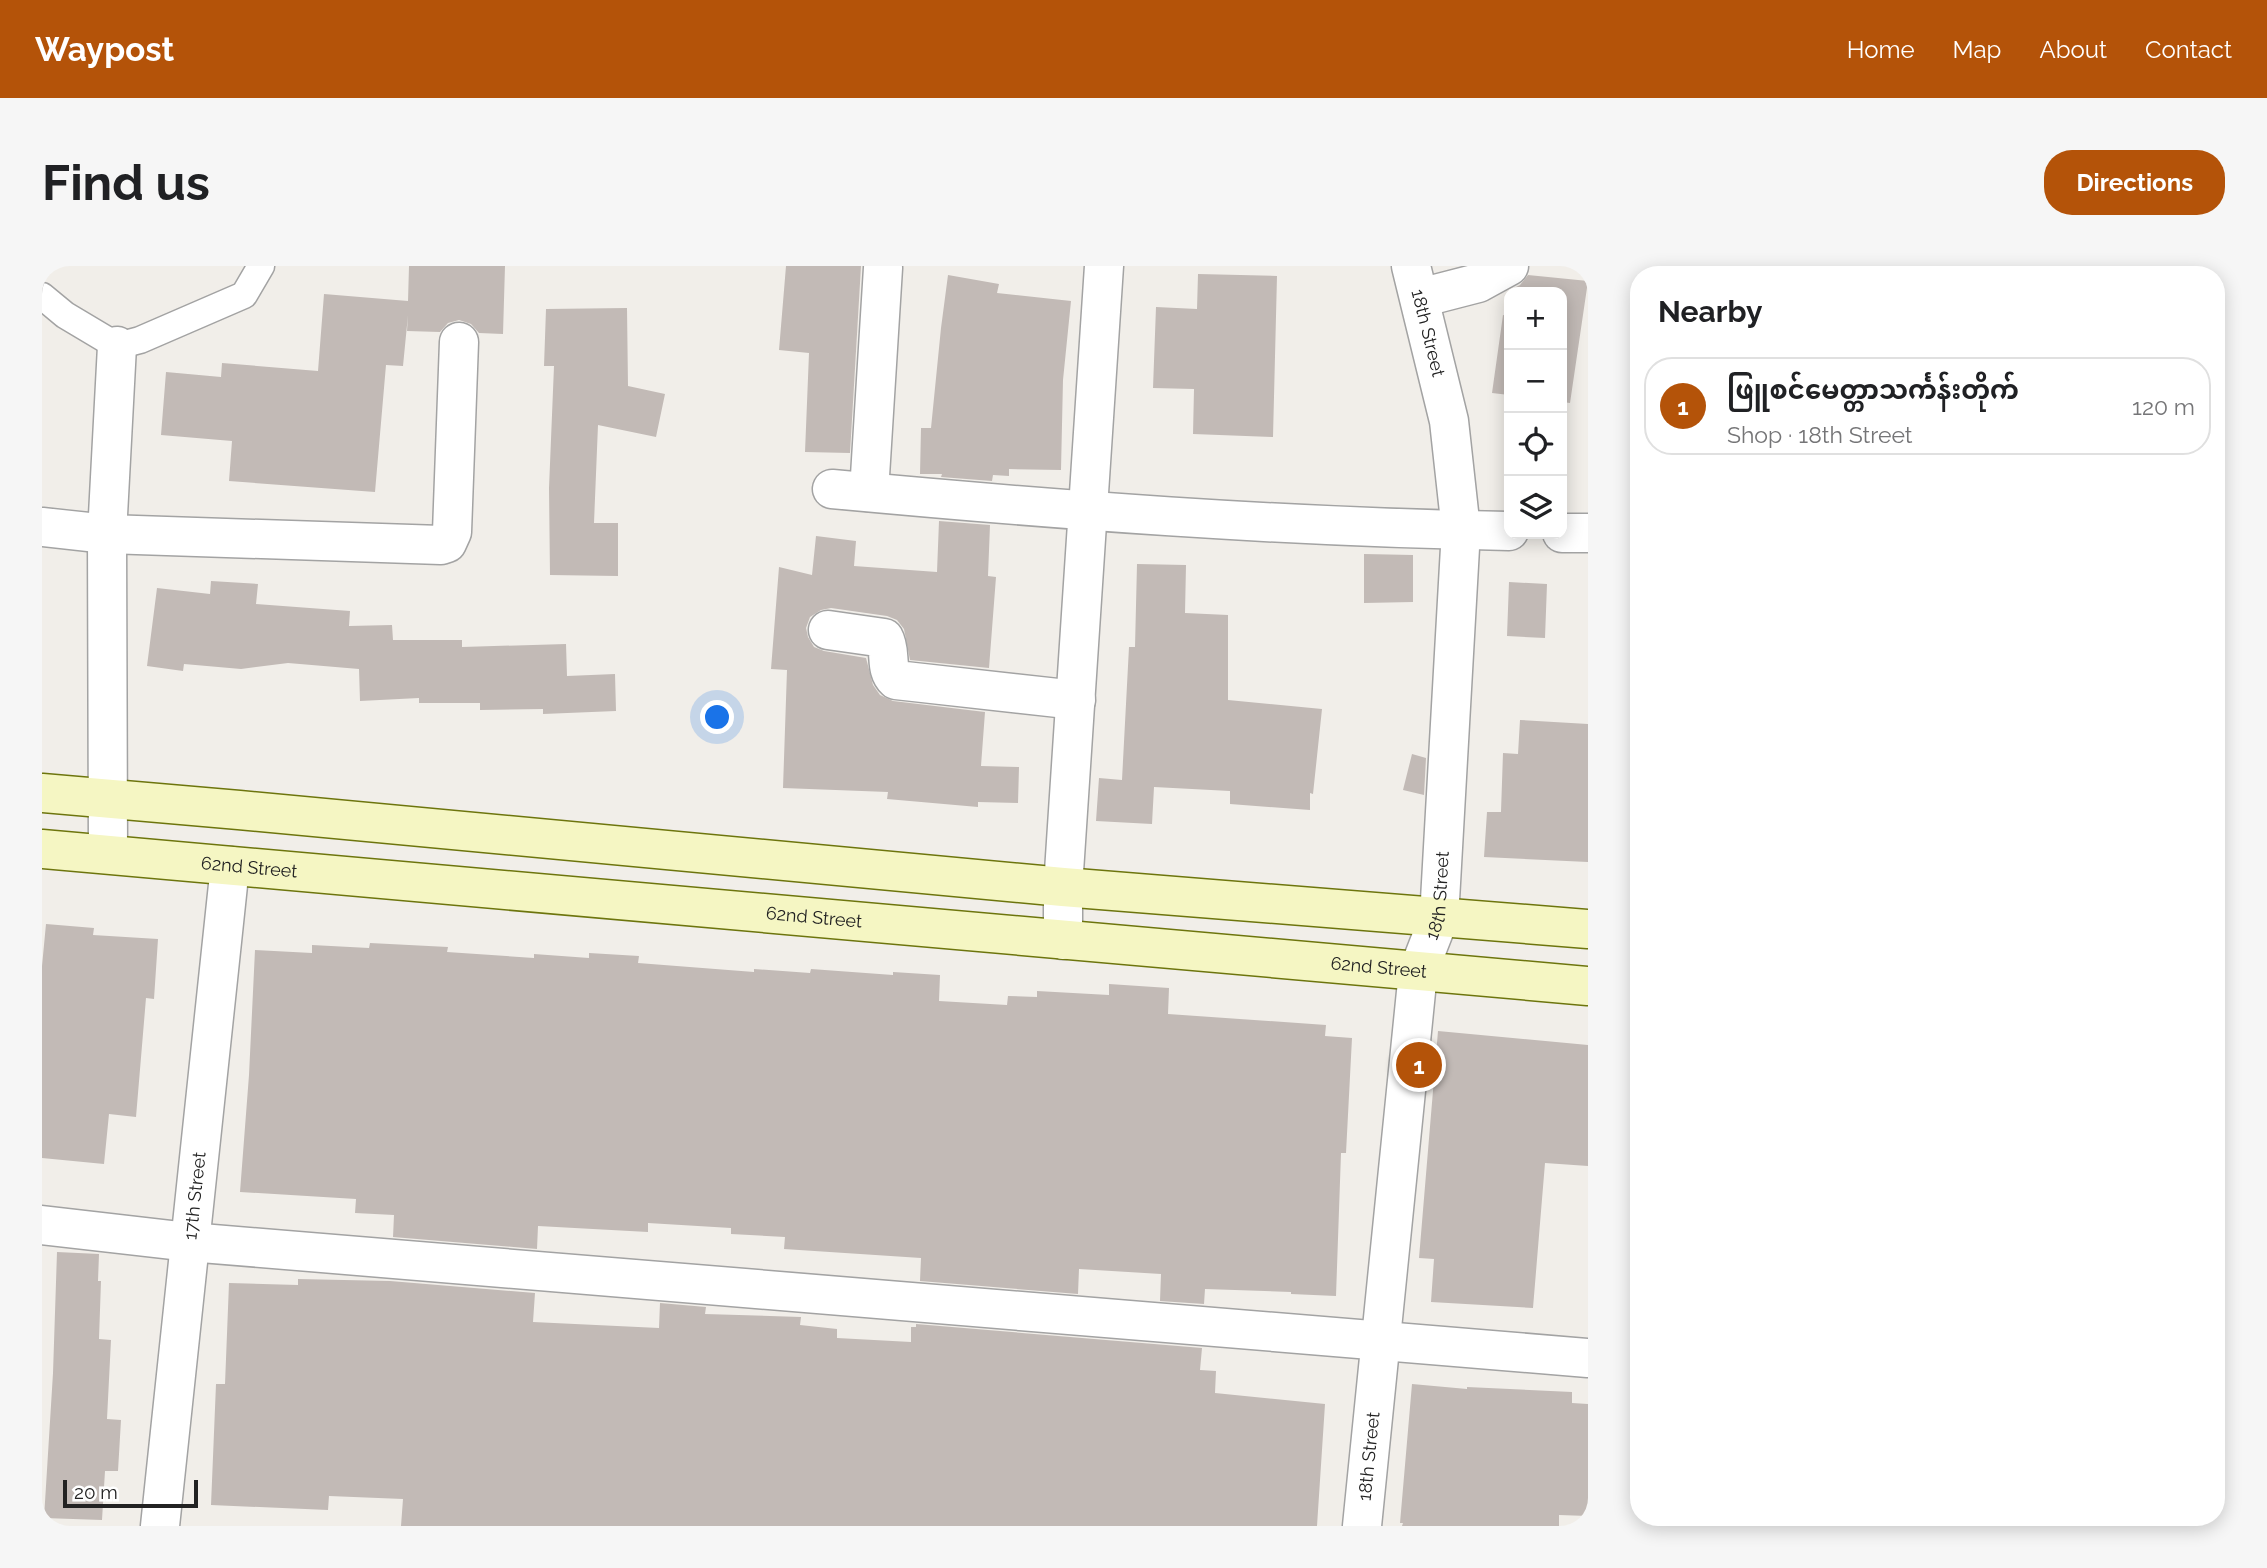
<!DOCTYPE html>
<meta charset="utf-8">
<style>
:root{--surface:#fff;--page:#f6f6f6;--text:#202124;--muted:#757577;--line:#e0e0e0;--accent:#b45309}
body{margin:0;font-family:Raleway,"Noto Sans Myanmar",sans-serif;background:var(--page);color:var(--text)}
.controls{position:absolute;right:21px;top:21px;display:grid;overflow:hidden;border-radius:14px;box-shadow:0 4px 18px #0003}
.controls button{width:63px;height:63px;display:grid;place-items:center;padding:0;border:0;border-bottom:2px solid var(--line);background:var(--surface);color:var(--text);font:35px sans-serif}
.scale{position:absolute;left:21px;bottom:18px;width:135px;box-sizing:border-box;padding-left:7px;border:4px solid #222;border-top:0;font-size:19px;line-height:24px;white-space:nowrap;color:#222;-webkit-text-stroke:5px #fff;paint-order:stroke}
.you{position:absolute;left:676px;top:452px;width:24px;height:24px;margin:-18px;border:5px solid #fff;border-radius:50%;background:#1a73e8;box-shadow:0 0 0 10px #1a73e833}
.badge{display:grid;place-items:center;width:46px;height:46px;border-radius:50%;background:var(--accent);color:#fff;font-size:23px;font-weight:700}
.pin{position:absolute;translate:-50% -50%;border:4px solid #fff;box-shadow:0 2px 7px #0006}
.list{margin:0;padding:0;list-style:none}
h2{display:flex;justify-content:space-between;align-items:center;height:91px;margin:0;padding:0 28px;font-size:30px}
h2 small{font-size:23px;font-weight:400;color:var(--muted)}
.list li{display:grid;grid-template-columns:46px 1fr auto;gap:21px;align-items:center;box-sizing:border-box;height:98px;margin:0 14px 14px;padding:0 14px;border:2px solid var(--line);border-radius:28px}
.list b{display:block;font-size:26px;white-space:nowrap}
.list p{margin:0;font-size:23px;white-space:nowrap;color:var(--muted)}
.list em{font-size:23px;font-style:normal;color:var(--muted)}
.icon{flex:none;width:38px;height:38px;fill:none;stroke:currentColor;stroke-width:2;stroke-linecap:round;stroke-linejoin:round}
.map{position:relative;flex:none;width:1546px;height:1260px;overflow:hidden;border-radius:28px}
header{display:flex;align-items:center;gap:42px;box-sizing:border-box;height:98px;padding:0 35px;background:var(--accent);color:#fff}
header strong{font-size:33px}
nav{display:flex;gap:38px;margin-inline-start:auto;font-size:24px}
.intro{display:flex;align-items:center;justify-content:space-between;box-sizing:border-box;height:168px;padding:0 42px}
h1{margin:0;font-size:49px}
.button{padding:18px 32px;border-radius:28px;background:var(--accent);color:#fff;font-size:24px;font-weight:700}
main{display:flex;gap:42px;padding:0 42px}
aside{flex:1;background:var(--surface);border-radius:28px;box-shadow:0 4px 18px #0003}
.map>svg:first-child{display:block}
.building{fill:#c2bab6}
.lines{fill:none;stroke-linecap:round;stroke-linejoin:round}
.service-casing{stroke:#a3a3a3;stroke-width:29}
.minor-casing{stroke:#a3a3a3;stroke-width:41}
.secondary-casing{stroke:#6d750d;stroke-width:41}
.service{stroke:#fff;stroke-width:26}
.minor{stroke:#fff;stroke-width:38}
.secondary{stroke:#f5f6c3;stroke-width:38}
.labels{text-anchor:middle;stroke-width:5;stroke-linejoin:round;paint-order:stroke}
.street-label{font-size:18px;fill:#222;stroke:#fff}
</style>
<header>
<strong>Waypost</strong>
<nav><a>Home</a><a>Map</a><a>About</a><a>Contact</a></nav>
</header>
<div class="intro"><h1>Find us</h1><a class="button">Directions</a></div>
<main>
<div class="map">
<svg width="1546" height="1260" viewBox="0 0 1546 1260">
<rect width="100%" height="100%" fill="#f1eee9"/>
<path class="building" d="M367 0H463L461 68 437 67 429 58 417 54 406 57 398 66 365 65 366 49 361 100 344 99 333 226 187 215 190 175 119 169 124 106 179 111 180 97 276 105 282 28 366 35Z
M744 0H819L808 187 763 186 767 87 737 84Z
M1156 8 1235 10 1231 171 1151 168 1152 123 1111 122 1114 41 1155 43Z
M906 9 957 18 955 27 1029 35 1021 114 1019 204 967 203V210L951 209 950 215 899 211 900 208H878L879 162H889L899 62Z
M1486 9 1546 15 1528 137 1520 136V26H1469L1470 23 1478 19Z
M585 42 586 120 623 128 614 171 556 159 552 257H576V310L508 309 507 222 512 100H502L504 43Z
M1461 49 1467 50V129L1450 127Z
M897 255 948 259 946 310 954 311 947 402 868 394 862 363 855 354 845 350 789 342 779 344 768 351 764 362 766 371 772 381 782 385 824 392 831 419 838 429 851 435 943 446 939 500 977 501 976 537 936 536V541L845 533 846 526 741 522 745 404 729 403 737 301 770 309 774 270 814 275 812 300 895 306Z
M1322 288 1371 289V336L1322 337Z
M1095 298 1144 299 1143 347 1186 349V434L1280 443 1271 528 1268 527V544L1188 538V525L1112 521 1110 558 1054 555 1057 512 1080 514 1087 381H1093Z
M169 315 216 318 214 338 308 345 307 360 350 359 351 374H420V381L524 378 525 410 573 408 574 445 501 448V443L438 444V437H377V432L318 435 317 403 246 397 199 403 142 398 141 405 105 400 115 322 168 328Z
M1467 316 1505 318 1503 372 1465 370Z
M1478 454 1546 458V596L1442 591 1445 546H1459L1461 487 1476 488Z
M1370 488 1384 492 1382 529 1361 524Z
M4 658 52 662 51 669 116 673 112 733 104 732 94 851 67 848 62 898 0 892V700Z
M328 677 406 681 405 686 492 692V688L547 692V687L597 690 596 697 712 706V703L768 707 769 703 851 709V706L898 709 897 735 965 739 966 730 995 731V725L1067 729V718L1127 722 1126 748 1284 759 1283 770 1310 772 1304 887H1299L1294 1030 1249 1028V1026L1163 1023 1162 1038 1118 1035 1119 1008 1037 1003 1036 1028 878 1015 879 992 742 983 743 971 689 968V962L606 957V966L496 960 495 983 351 971 352 949 313 947 314 933 198 926 207 809 213 684 270 687V679L327 682Z
M1396 765 1546 779V900L1503 897 1491 1042 1389 1036 1392 993 1377 992Z
M15 986 57 988 56 1015H59L57 1073 69 1074 65 1153 79 1154 76 1205H63L60 1254 2 1252 11 1107Z
M256 1013 348 1015 493 1027 491 1056 617 1062 618 1037 664 1041 663 1048 759 1051 758 1059 795 1063V1072L869 1076V1061H874V1058L1160 1082 1158 1104 1174 1105 1173 1127 1283 1138 1275 1260H359L361 1233 287 1230 286 1244 169 1239 174 1118H183L187 1017 256 1019Z
M1370 1118 1425 1123V1121L1530 1126V1137L1546 1138V1250L1517 1249V1260H1360L1361 1257H1358Z"/>
<g class="lines">
<defs>
<path id="service" d="M0 30 23 49 75 80 98 74 202 29 219 0"/>
<g id="minor">
<path d="M1378 32 1436 17 1467 0"/>
<path d="M790 223C1015 244 1241 261 1467 265"/>
<path d="M827 226 841 2"/>
<path d="M0 261 65 268 399 279 405 277 410 266 417 76"/>
<path d="M1520 267H1546"/>
<path d="M786 364 842 372C850 386 842 403 854 414L1034 434"/>
<path d="M66 588 65 268 75 80"/>
<path d="M1021 674V621L1062 0"/>
<path d="M0 959 147 976 1546 1092"/>
<path id="s1" d="M118 1260 188 600"/>
<path id="s2" d="M1320 1260 1376 706 1397 652 1419 264 1407 155 1369 0"/>
</g>
<g id="secondary">
<path d="M0 527 197 544 1021 621 1546 663"/>
<path id="s3" d="M0 583 1546 720"/>
</g>
</defs>
<use href="#service" class="service-casing"/>
<use href="#minor" class="minor-casing"/>
<use href="#secondary" class="secondary-casing"/>
<use href="#service" class="service"/>
<use href="#minor" class="minor"/>
<use href="#secondary" class="secondary"/>
</g>
<g class="labels">
<g class="street-label">
<text transform="translate(1386 67) rotate(76)" y="6">18th Street</text>
<text dy="6" stroke="none"><textPath href="#s3" startOffset="208">62nd Street</textPath></text>
<text dy="6" stroke="none"><textPath href="#s2" startOffset="637">18th Street</textPath></text>
<text dy="6" stroke="none"><textPath href="#s3" startOffset="775">62nd Street</textPath></text>
<text dy="6" stroke="none"><textPath href="#s3" startOffset="1342">62nd Street</textPath></text>
<text dy="6" stroke="none"><textPath href="#s1" startOffset="332">17th Street</textPath></text>
<text dy="6" stroke="none"><textPath href="#s2" startOffset="70">18th Street</textPath></text>
</g>
</g>
</svg>
<div class="controls">
<button>+</button>
<button>−</button>
<button><svg class="icon" aria-label="locate" viewBox="0 0 24 24"><circle cx="12" cy="12" r="6"/><path d="M12 2v4M12 18v4M2 12h4M18 12h4"/></svg></button>
<button><svg class="icon" aria-label="layers" viewBox="0 0 24 24"><path d="M12 4l9 5-9 5-9-5zM3 14l9 5 9-5"/></svg></button>
</div>
<div class="scale">20 m</div>
<div class="you"></div>
<div class="pin badge" style="left:1377px;top:799px">1</div>
</div>
<aside>
<h2>Nearby<small></small></h2>
<ul class="list">
<li><span class="badge">1</span><div><b>ဖြူစင်မေတ္တာသင်္ကန်းတိုက်</b><p>Shop · 18th Street</p></div><em>120 m</em></li>
</ul>
</aside>
</main>
